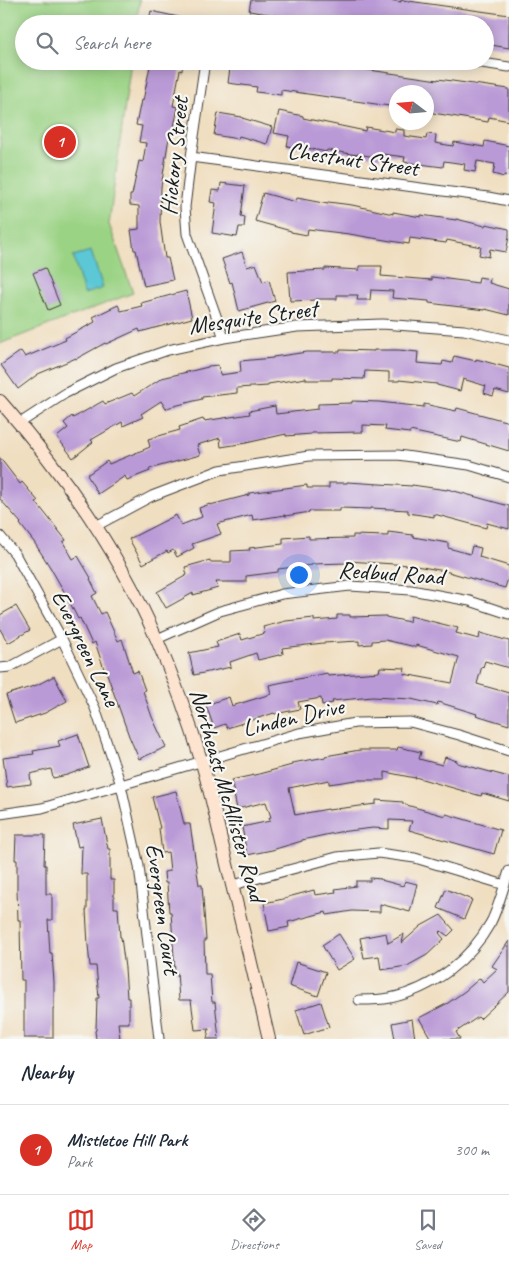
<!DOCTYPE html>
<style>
:root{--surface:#fff;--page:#f2f2f3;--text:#1f2937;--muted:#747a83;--line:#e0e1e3;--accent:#d93025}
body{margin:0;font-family:Caveat,sans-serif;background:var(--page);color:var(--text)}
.compass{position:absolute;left:389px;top:85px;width:45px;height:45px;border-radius:50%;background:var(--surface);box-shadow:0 2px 12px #0003;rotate:286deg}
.you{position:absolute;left:298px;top:574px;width:18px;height:18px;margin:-12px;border:4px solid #fff;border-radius:50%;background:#1a73e8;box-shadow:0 0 0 8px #1a73e833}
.badge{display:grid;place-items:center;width:32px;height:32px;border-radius:50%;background:var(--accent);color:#fff;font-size:16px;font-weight:700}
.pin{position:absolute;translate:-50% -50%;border:2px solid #fff;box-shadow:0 1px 5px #0006}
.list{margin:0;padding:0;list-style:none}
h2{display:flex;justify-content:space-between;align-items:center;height:65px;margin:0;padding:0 20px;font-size:21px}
h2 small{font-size:16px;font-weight:400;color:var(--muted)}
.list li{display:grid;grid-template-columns:32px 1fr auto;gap:15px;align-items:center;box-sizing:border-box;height:90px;padding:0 20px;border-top:1px solid var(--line)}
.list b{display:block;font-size:19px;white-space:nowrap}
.list p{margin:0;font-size:16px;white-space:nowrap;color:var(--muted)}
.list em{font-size:16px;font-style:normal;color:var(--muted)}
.icon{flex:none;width:28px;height:28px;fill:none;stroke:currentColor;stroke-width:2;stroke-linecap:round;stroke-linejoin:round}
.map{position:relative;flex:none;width:509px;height:1039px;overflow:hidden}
.search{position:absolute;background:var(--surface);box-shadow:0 2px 12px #0003;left:15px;right:15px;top:15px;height:55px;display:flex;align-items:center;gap:12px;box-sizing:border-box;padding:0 18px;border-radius:28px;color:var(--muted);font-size:19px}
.sheet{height:155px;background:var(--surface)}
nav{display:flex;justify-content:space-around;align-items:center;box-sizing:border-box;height:70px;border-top:1px solid var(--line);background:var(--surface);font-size:14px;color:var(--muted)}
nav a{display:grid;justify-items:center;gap:2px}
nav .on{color:var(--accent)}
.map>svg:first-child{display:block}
.green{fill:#9bd385;stroke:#5c7850}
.water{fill:#5bc7d5;stroke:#3c7278}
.building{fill:#ba9ad6}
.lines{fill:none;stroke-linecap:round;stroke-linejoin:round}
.street-casing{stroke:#3c3935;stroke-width:11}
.secondary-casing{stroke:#3c3935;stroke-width:14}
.street{stroke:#fff;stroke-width:9}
.secondary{stroke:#fde4d0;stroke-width:12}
.labels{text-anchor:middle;stroke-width:4.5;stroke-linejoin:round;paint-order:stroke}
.street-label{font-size:24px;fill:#1c1c1c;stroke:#f6f6f2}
</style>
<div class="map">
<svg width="509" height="1039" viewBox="0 0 509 1039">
<rect width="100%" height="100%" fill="#f6f6f2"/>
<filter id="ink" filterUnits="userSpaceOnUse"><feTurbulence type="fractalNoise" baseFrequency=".02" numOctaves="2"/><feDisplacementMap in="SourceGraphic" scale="10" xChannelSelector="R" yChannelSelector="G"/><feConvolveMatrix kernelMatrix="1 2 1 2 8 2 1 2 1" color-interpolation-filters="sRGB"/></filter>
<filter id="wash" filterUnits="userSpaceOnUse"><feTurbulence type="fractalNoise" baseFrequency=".0096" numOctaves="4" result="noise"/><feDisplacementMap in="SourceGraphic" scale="20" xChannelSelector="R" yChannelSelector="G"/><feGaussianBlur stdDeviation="1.12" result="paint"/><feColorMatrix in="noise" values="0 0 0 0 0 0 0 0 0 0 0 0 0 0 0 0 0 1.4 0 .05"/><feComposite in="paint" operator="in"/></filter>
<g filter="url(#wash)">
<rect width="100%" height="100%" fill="#f0dec0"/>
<path class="green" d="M0 0H140L136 24H24V61H131L109 224 133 293 7 341 0 344Z"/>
<path class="water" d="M91 251 103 288 84 294 73 256Z"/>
<g id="blocks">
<path class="building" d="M251 0H390L401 2V0L509 15V48L485 44 488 24H333L249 11Z
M151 11 192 20V24H148Z
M151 61H183L182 71 180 70 173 106 178 107 173 132 170 131 161 187 160 222 165 258H168L173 280 144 286 136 250H134L131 230 139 229V206L130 205V195H132L139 161 143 162 146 143 139 142 142 126 136 125 141 100 143 101Z
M231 61H304L320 64 321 63 438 80V79L509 89V121L489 117 488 122 433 113V112L426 111V92H396V107L281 90V95L256 92 257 87 228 83Z
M279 111 303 116V118L365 131 366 127 395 132V129L404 130V136L426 139 427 134 436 135 435 143 453 146 454 142 484 147 485 141 509 146V176L504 175V177L493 174 495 164 477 161 475 172 464 170 465 164 444 161 443 167 404 162 405 157 382 154V158L357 154V155L327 150 326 152 298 146 297 148 287 146 289 136 274 133Z
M218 113 242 117V118L272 127 267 144 239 136 238 139 214 135Z
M221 183 245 186 241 216 245 217 244 227H239L237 237 212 233 216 203 210 202 212 190 220 191Z
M263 193 296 202 297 198 328 204V202L352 205 393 214V212L421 217V215L456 220V219L485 226 486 224 509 229V237L506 252 490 249 489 257 479 255 481 247 447 240 446 243 410 238 409 244 349 234 308 229 307 235 291 232V231L255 221Z
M242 252 247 267 256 264 263 282 269 280 275 301 239 311 232 282 230 283 222 259Z
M359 266H382L381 276 432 280V277L478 283 479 277 490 279 489 283 509 289V315L485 309V310L429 303V301L392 298 393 291 371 290 370 300H357L358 295H337V299H316V300L290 301 288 272 325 270V268L359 270Z
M45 268 60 305 48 310 33 273Z
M186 291 192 318 140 332 139 329 106 344 105 343 76 359V358L38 374 18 389 1 365 21 351 25 357 66 340 65 338 95 322 93 317 118 305 121 311 142 306 141 303Z
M340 350 374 351V350H399L418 352 417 363 442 365 443 361 452 363 454 356 476 361V359L509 368V394L495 390 493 396 484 393 486 386 463 379 460 391 437 385V384L399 380V381H389V372L365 371 364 379 332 378V380H306V378L268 384V386L237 388V393L202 397V399L170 407 166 409 161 401 141 414 143 417 123 426 122 422 91 440 93 442 73 458 57 437 68 428 64 423 72 416 73 418 103 401 105 404 132 393 134 396 162 378 208 367V366L218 365 220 375 241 372 240 361 273 358V357L307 352H340Z
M352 401 379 402 424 407V404L456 411 457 408 509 422V451L462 437 461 442 410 431V433L385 430 386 426 363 425V432L311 433V434L286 436V434L246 443 221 447 220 438 197 445 200 455 149 469 150 471 127 480 125 476 98 494 87 475 107 461 109 464 150 447 148 439 180 430 179 427 203 419 204 421 250 414 249 411 275 406 276 414 318 409V404L352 403Z
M0 458 20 484 22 482 38 501 36 502 66 540 63 542 73 559 78 556 91 578 90 579 97 593 92 596 101 614 105 612 118 641 122 639 133 673 138 671 145 690 143 691 152 717 166 747 139 759 129 736 106 671 105 672 95 642 92 644 80 618 78 619 65 593 50 567 34 542 20 524 21 523 0 499Z
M347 482 412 486V485L447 490V489L509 506V529L487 523 486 528 434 514V517L408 513V510L371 508V509L340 508V511H310V512L285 516V515L253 520 252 515 217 524 221 534 192 544 194 548 177 557 173 550 168 553 167 551 143 564 129 539 176 515 181 525 202 517 199 508 210 504V505L249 495V493L307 485V488H329V483H347Z
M388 532 413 535V537L448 543V548L470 554 472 546 481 548 479 557 509 566V575L505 588 445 571 410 565 347 561V563L312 564V565L278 569V572L246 576V582H216L218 588 193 595V593L166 608 157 592 187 575 185 567 210 560V562H231V551L250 550 249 548 283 544V538L309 536V539L353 538V535L388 536Z
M16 606 30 630 8 643 0 629V615Z
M337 615H350V617L386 616V617L409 622 410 616 458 628 456 633 479 639 480 633 509 641V668L485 661 483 667 482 666 477 684 509 693V725L476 715 477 714 438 702 437 705 411 699 372 697 332 701 333 703 322 705 321 698 298 702 300 709 275 714 274 713 227 728 225 724 214 728 206 705 229 697 232 706 271 694 269 685 327 673 328 676 379 672 380 667 405 668 404 674 452 683 459 657 416 645V647L385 640 372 641V644L359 645V641L323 643 282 648 283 654 258 660 256 653 230 662 231 667 194 675 189 653 218 647 216 642 240 634 242 640 265 633 263 627 286 621 314 618V621L337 619Z
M54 676 67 701 45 713 15 723 6 695 37 685Z
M78 734 89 767 67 775 53 778 51 769 30 774 31 784 7 787 3 758 34 754 33 751 60 746 58 741Z
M398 747 421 752 419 759 442 765 445 757 457 761V763L509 777V801L482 793 481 796 415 777V778L385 772V780H356L329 784V780L289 788 295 815 328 809V810L376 804V800L403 802V804L445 816 446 814 501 830 494 854 409 830 412 821 389 820V829L373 828 339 832 302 840V841L272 850 247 855 242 827 270 821 269 818 271 817 266 802 237 809 231 780 259 774 292 765V763L326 757 325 756 360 750H397Z
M176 791 184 824H190L199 885H202L206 940H204L205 974H210L212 1002H215L219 1039H207L209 1029 195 1030 191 1000H179L177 972H175L171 912H169L167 883H165L164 872 170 871 168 852 162 853 159 828H160L152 797Z
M102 819 108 849H110V880H114V908H118L120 937H121L125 968 127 998H129V1023H118L120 1039H96L95 1031 96 1030 97 998H99L96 966H90L88 945 86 910H87V874H81L82 846 78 847 73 825Z
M16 835H45L44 865H46V894H52V920H48L50 953H52L54 983V1008H53V1038H24V980H21L20 920H18L17 890V860H15Z
M370 878 381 879V880L403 886 405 881 417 884 410 912 380 904V912L352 911 327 915 326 912 288 922 289 927 269 931 264 903 288 898V897L314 890 315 895 336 892 335 889 356 886V881H370Z
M446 889 472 900 464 919 438 908Z
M441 915 454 930 448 936 441 931 439 933 444 939 427 955 407 966 381 970 379 956 364 958 360 938 386 933 388 943 404 934 402 943 421 926Z
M339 934 355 959 337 970 322 945Z
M509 941V992L480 1019 478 1017 456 1032 460 1039H431L419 1018 448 1003 465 991 480 978 483 982 497 969 492 966Z
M296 962 326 972 318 996 289 986Z
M321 1002 329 1027 304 1035 296 1010Z
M412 1019 415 1039H395L392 1023Z"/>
</g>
</g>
<g filter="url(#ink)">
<use href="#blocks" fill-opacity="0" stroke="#3c3935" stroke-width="1"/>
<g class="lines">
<defs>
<path id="street" d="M205 61 191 157 185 207 187 234 224 338
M468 61 509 67
M191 157 488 197 509 201
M20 423 66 393 116 368 168 350 224 338 297 327 382 324 464 330 509 340
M96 526 152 496 220 470 309 456 398 455 469 465 509 477
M0 536 15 554 62 639 95 708 121 785 139 866 159 1039
M157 639 220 611 282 594 350 586 411 590 470 601 509 614
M0 668 10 667 62 639
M0 814 42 808 299 733 355 723 410 722 459 735 509 751
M233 885 337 857 378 853 415 858 505 885
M359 1000C369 1000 380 1000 390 998 433 989 470 960 491 922 498 908 504 887 509 871"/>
<path id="secondary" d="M0 401C63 472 119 552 157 640 174 679 189 719 201 760 210 789 216 819 223 848 239 912 254 975 269 1039"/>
</defs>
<use href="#street" class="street-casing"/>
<use href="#secondary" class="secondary-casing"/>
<use href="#street" class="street"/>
<use href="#secondary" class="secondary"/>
</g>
</g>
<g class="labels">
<g class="street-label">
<text transform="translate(174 156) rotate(-84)" y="8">Hickory Street</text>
<text transform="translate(353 159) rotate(8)" y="8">Chestnut Street</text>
<text transform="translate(253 317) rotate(-8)" y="8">Mesquite Street</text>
<text transform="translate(391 573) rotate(4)" y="8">Redbud Road</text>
<text transform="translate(86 648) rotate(64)" y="8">Evergreen Lane</text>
<text transform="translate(293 717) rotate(-13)" y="8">Linden Drive</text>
<text transform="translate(228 795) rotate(74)" y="8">Northeast McAllister Road</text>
<text transform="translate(163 909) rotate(82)" y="8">Evergreen Court</text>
</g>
</g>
</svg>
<svg class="compass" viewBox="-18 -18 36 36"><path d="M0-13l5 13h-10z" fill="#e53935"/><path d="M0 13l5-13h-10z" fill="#747a83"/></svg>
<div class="you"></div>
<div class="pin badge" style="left:60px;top:142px">1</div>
<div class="search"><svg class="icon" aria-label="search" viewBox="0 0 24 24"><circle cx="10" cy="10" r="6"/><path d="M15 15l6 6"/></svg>Search here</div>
</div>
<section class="sheet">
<h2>Nearby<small></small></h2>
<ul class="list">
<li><span class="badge">1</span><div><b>Mistletoe Hill Park</b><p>Park</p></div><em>300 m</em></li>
</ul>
</section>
<nav>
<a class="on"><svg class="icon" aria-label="map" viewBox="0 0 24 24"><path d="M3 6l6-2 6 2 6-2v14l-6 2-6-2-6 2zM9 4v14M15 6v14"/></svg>Map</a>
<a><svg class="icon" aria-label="directions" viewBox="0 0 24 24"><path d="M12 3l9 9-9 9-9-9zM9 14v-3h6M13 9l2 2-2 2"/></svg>Directions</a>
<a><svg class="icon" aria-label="saved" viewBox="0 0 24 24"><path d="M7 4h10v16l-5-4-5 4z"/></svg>Saved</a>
</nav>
